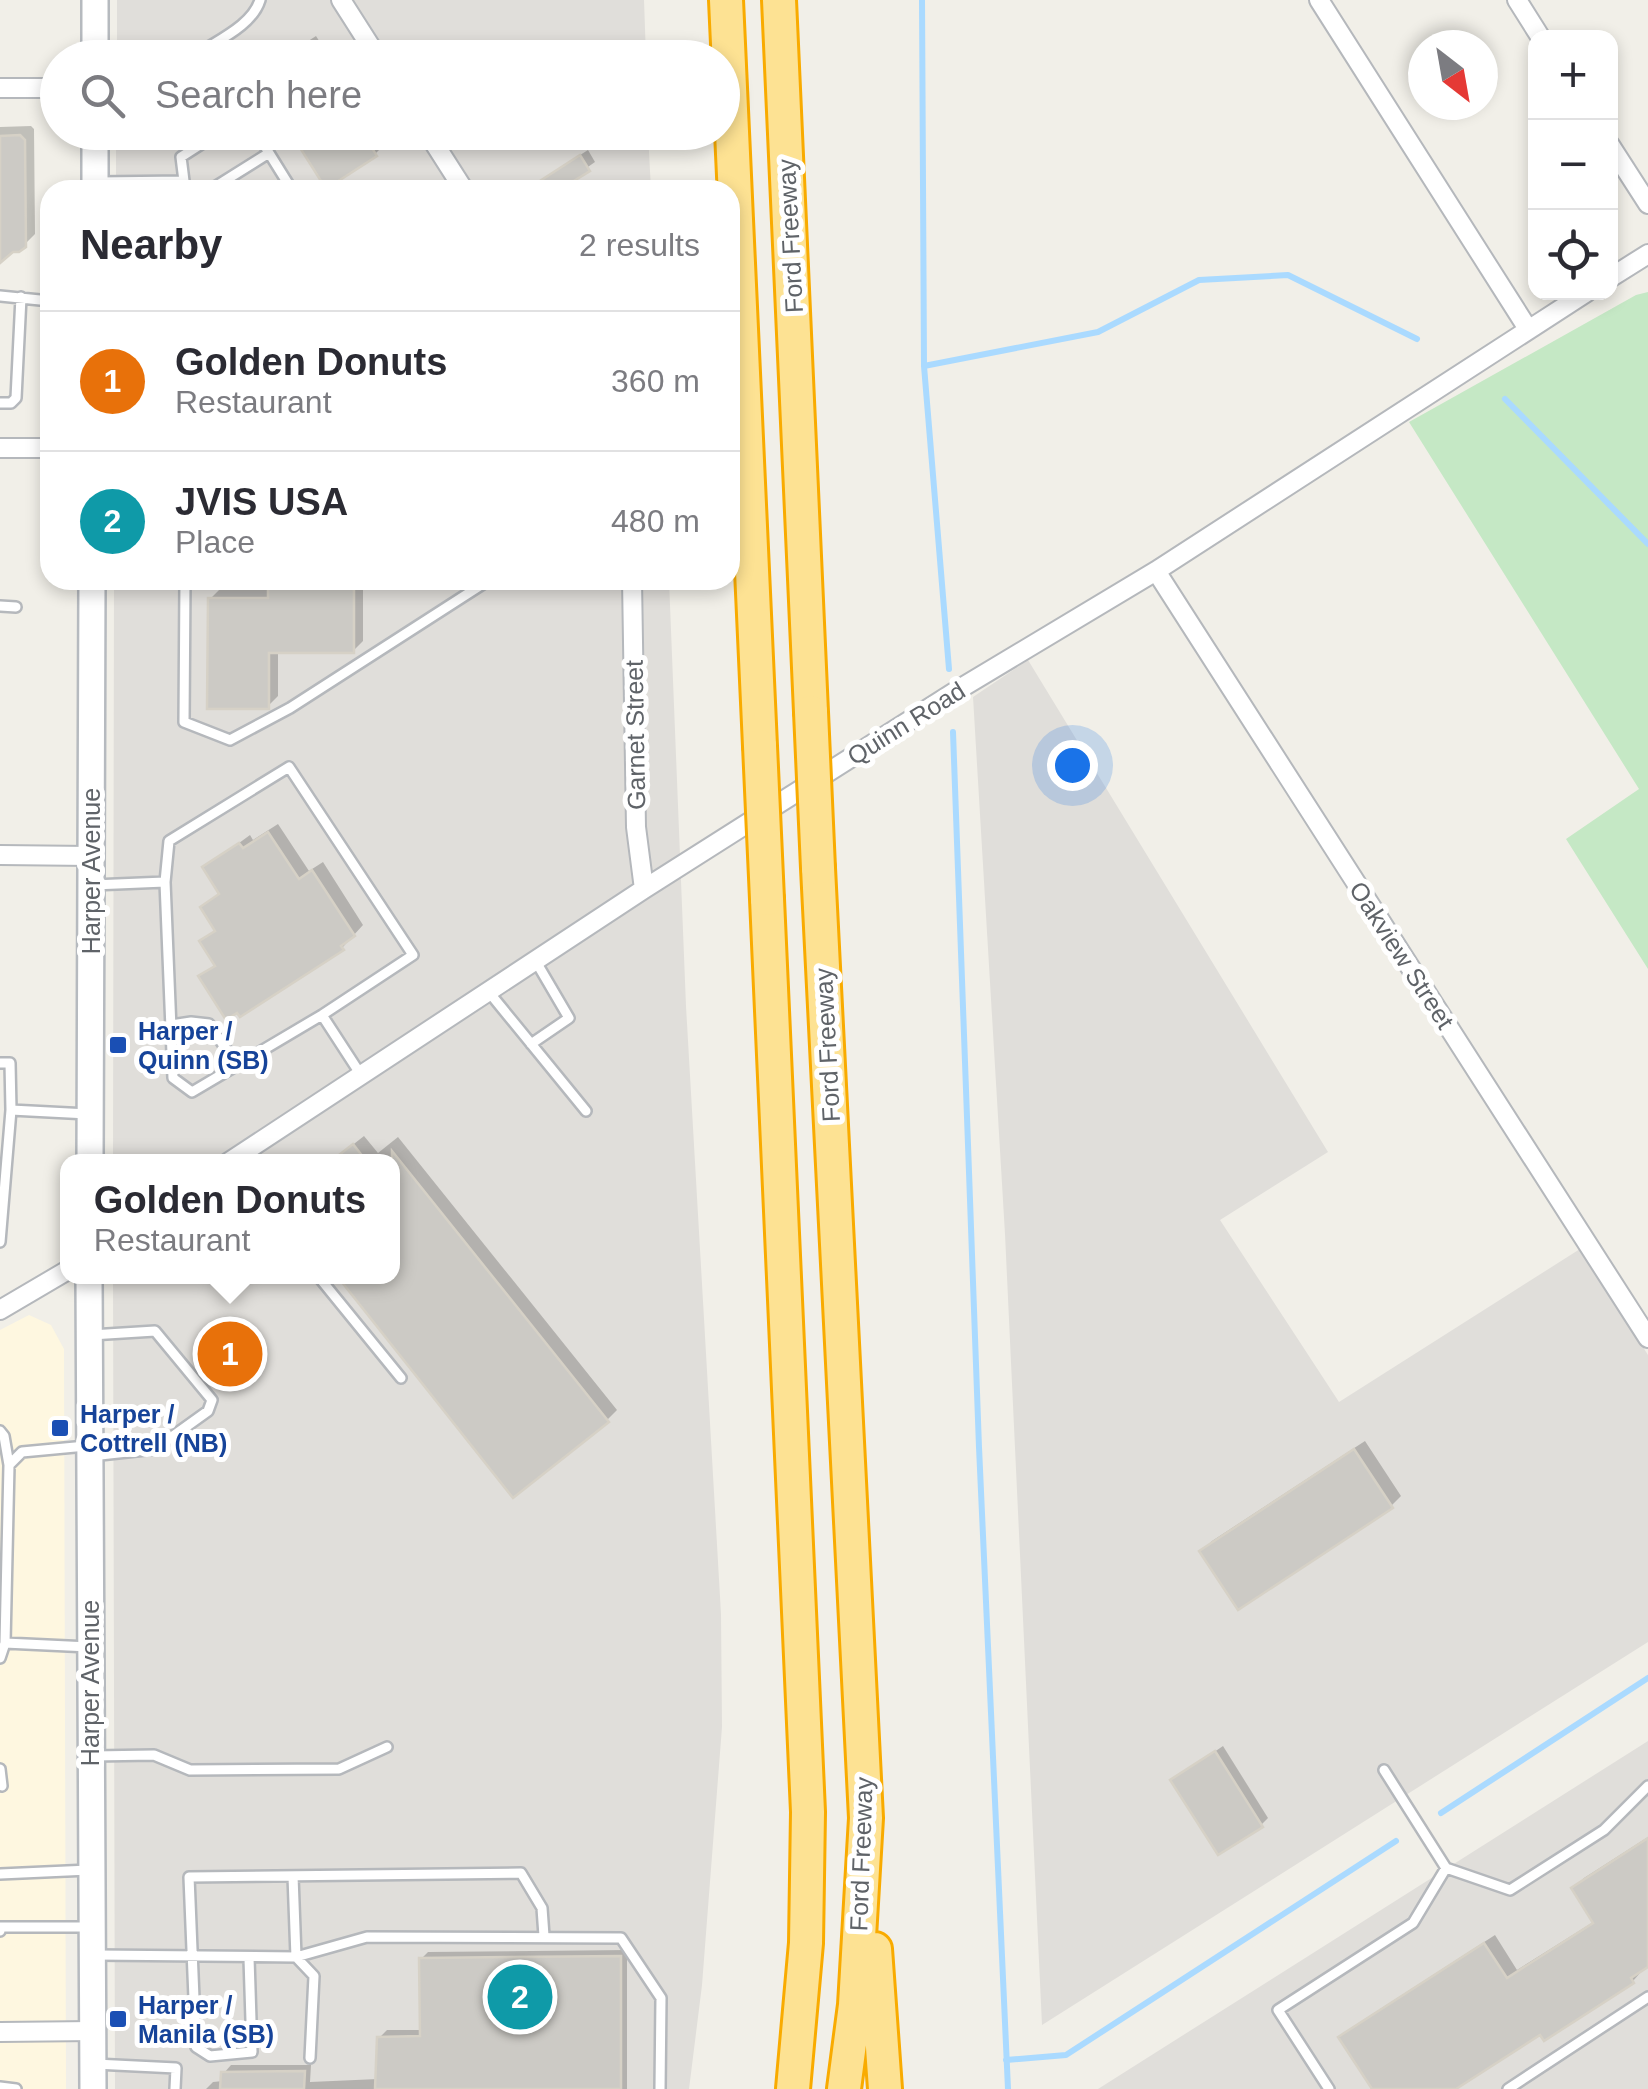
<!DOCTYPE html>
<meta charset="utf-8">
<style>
:root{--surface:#fff;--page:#f7f7f7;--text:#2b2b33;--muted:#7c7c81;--line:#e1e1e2;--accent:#ea580c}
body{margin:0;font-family:Helvetica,sans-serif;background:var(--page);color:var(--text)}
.controls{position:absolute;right:30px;top:30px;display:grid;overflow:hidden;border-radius:20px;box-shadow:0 5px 15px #0003}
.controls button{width:90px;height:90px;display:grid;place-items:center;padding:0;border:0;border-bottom:2px solid var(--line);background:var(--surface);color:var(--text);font:50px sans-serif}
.compass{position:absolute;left:1408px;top:30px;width:90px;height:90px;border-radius:50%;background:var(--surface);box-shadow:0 5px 15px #0003;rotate:149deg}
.you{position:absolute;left:1072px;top:765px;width:35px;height:35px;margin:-25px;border:8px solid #fff;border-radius:50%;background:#1a73e8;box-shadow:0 0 0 15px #1a73e833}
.badge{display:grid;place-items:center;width:65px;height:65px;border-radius:50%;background:var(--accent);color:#fff;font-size:32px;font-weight:700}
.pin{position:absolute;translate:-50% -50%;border:5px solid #fff;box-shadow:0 2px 10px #0006}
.popup{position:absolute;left:60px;top:1154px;width:340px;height:130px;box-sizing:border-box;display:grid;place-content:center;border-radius:20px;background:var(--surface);filter:drop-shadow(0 2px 8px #0005);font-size:32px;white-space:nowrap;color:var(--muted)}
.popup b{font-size:38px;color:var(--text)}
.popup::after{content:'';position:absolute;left:50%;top:100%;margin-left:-20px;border:20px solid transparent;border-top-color:var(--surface)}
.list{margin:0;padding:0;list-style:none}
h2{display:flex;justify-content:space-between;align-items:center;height:130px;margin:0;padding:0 40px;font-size:42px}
h2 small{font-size:32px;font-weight:400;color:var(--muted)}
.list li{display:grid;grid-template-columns:65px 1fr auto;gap:30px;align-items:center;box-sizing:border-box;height:140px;padding:0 40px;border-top:2px solid var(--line)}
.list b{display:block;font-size:38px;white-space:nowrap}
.list p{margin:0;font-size:32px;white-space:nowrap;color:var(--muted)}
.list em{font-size:32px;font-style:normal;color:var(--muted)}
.icon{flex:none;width:55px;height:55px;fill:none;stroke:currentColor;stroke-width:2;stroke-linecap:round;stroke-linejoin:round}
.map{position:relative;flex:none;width:1648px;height:2089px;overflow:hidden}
.search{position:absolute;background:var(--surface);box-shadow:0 5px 15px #0003;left:40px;top:40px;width:700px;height:110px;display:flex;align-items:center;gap:25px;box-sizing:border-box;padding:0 35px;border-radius:55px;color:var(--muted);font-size:38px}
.panel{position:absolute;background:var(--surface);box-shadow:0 5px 15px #0003;left:40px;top:180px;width:700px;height:410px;border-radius:30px}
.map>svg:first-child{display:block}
.commercial{fill:#fef7e0}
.industrial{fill:#e0deda}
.green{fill:#c5e8c5}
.shadow{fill:#0003}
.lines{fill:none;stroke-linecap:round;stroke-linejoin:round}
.stream{stroke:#aadaff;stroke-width:6}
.building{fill:#cccac5;stroke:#d6d1c6;stroke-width:2.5}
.lane-casing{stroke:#b5b8bc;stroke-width:14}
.street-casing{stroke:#b5b8bc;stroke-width:22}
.secondary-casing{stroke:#b6babf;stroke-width:30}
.highway-casing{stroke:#f9ab00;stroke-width:38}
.lane{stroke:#fff;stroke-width:9}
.street{stroke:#fff;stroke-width:18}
.secondary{stroke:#fff;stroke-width:25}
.highway{stroke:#fde293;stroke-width:32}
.highway-bridge-casing{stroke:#f9ab00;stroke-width:38;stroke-linecap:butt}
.highway-bridge{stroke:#fde293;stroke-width:32}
.transit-dot{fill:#1a4fb4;stroke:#fff;stroke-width:4}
.labels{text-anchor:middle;stroke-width:10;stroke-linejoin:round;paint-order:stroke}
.street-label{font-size:25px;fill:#5f6368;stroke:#fff}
.transit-label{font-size:25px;font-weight:bold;fill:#164399;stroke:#fff;text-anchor:start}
</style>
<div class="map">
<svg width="1648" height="2089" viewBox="0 0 1648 2089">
<rect width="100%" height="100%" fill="#f1efe8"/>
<path class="commercial" d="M29 1315 51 1325 64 1349 66 2089H0V1330Z"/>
<path class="industrial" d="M117 0H644L646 57 117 58Z
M116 133H648L651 190H116Z
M114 580H669L686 1006 721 1614 722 1727 702 1985 689 2089H115L113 1277 392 1276V1162L113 1161Z
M1028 660 1328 1152 1220 1220 1339 1402 1580 1249 1648 1355V1642L1042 2025 1005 1234 973 697Z
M1648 1741V2089H1098Z"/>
<path class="green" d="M1648 292V969L1566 839 1639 789 1409 422 1636 295Z"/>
<path class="shadow" d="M316 36 330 58H282Z
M31 126 34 129 35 234 24 245 0 252V127Z
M293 132H378L385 144 375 154Z
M588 150 595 162 565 183 570 190H525Z
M270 580H363V641L353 651H278V696L268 706 210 599 220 589H270Z
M399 580H469L459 587H399Z
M278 824 309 871 323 862 363 925 342 948 241 1014 201 977 216 964 202 941 217 929 203 907 221 892 205 868 250 835 253 840Z
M364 1136 378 1153 398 1137 617 1410 607 1420 392 1276V1162H331Z
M1365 1441 1401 1496 1391 1506 1202 1551 1212 1541Z
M1223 1746 1268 1818 1261 1825 1173 1780Z
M1648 1837V1964L1633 1981 1541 2031 1451 2089H1375L1341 2038 1351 2028 1495 1935 1517 1970 1595 1921 1574 1888 1584 1878Z
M627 1950V2089H206L213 2082 223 2081 224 2073 231 2065H311L310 2082 378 2079 379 2038 387 2030H422L421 1959 428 1952Z"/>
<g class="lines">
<path class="stream" d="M922 0 924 366 949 669
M924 366 1098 332 1199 280 1288 275 1417 339
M1505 399 1648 544
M953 732 979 1447 1008 2089
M1441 1813 1648 1678
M1006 2060 1066 2055 1396 1841"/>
</g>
<path class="building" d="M290 132H362L377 156 326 189Z
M20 135 25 140 26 247 19 252H13L0 263V136Z
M580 155 590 171 559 190H526Z
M268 580H354V653H269V709H207L208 598H268Z
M268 832 299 879 312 870 355 936 341 946 344 950 240 1017 237 1013 226 1020 198 976 215 966 199 941 215 931 200 907 219 894 202 867 239 843 243 848Z
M353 1144 367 1162H330Z
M392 1151 609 1422 513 1498 337 1276H392Z
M1354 1449 1393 1508 1238 1610 1199 1551Z
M1215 1751 1263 1827 1218 1855 1170 1780Z
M1648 1838V1967L1631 1978 1634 1983 1544 2041 1540 2035 1456 2089H1372L1338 2037 1484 1943 1507 1978 1593 1923 1571 1888Z
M621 1956V2089H375L377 2037 420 2036 419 1958Z
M305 2071 304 2089H220L221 2072Z"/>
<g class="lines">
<defs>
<path id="lane" d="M192 58C213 42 252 27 260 0
M256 132 292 190
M98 182 184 181 181 157 220 132
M210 190 269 153
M0 296 50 301
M0 403H11L16 398 21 297
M185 580 184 722 230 740 290 708 489 580
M0 606 16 607
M93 885 165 882 169 841 289 767 413 955 322 1015 192 1092 173 1078 165 882
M488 991 586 1111
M322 1015 361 1075
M171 1025 191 1022 209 1024 237 1065
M531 1044 569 1018 535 960
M0 1063H10L11 1110 88 1114
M0 1242 11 1110
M318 1276 401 1378
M91 1335 155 1331 212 1400 208 1411 155 1449 91 1456
M0 1431 4 1436 9 1465
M86 1446 22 1452 9 1465 5 1643 89 1647
M0 1658 5 1643
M93 1756 154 1755 190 1770 339 1769 387 1747
M0 1769 2 1786
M1384 1770 1446 1868 1510 1890 1604 1830 1648 1786
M0 1874 89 1870
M293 1876 296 1957 314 1976 310 2058
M0 1931V1927H89
M95 1955 296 1957 367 1937 621 1938 661 1998 660 2089
M249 1958 252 2052 210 2056 196 2047 189 1877 521 1873 542 1908 544 1936
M95 2064 176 2068 175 2089
M0 2087 16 2089
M1329 2089 1278 2010 1413 1923 1446 1868
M1508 2089 1648 1997"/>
<path id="street" d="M341 0 378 58
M1319 0 1528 329
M1517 0 1541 38
M0 88H58
M427 132 464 190
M1610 145 1648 204
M1610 278 1648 254
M0 448H50
M1156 571 1648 1338
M632 580 636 827 644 889
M0 855 90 856
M229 1162 644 889 956 691 1156 571 1587 292
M0 1310 68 1270
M0 2032 94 2031"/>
<path id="secondary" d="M95 0V58
M95 190V132
M90 1162 92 580
M89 1276 93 2089"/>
<path id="highway" d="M726 0 760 746
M779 0 811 712
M818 868 866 1818 855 2005 844 2089
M767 899 808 1812 806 1943 793 2089
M875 1949 885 2089"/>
</defs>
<use href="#lane" class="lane-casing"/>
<use href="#street" class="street-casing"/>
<use href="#secondary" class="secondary-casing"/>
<use href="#highway" class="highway-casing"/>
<use href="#lane" class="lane"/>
<use href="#street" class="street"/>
<use href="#secondary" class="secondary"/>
<use href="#highway" class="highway"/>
<defs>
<path id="highway-bridge" d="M811 712 818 868
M760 746 767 899"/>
</defs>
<use href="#highway-bridge" class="highway-bridge-casing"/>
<use href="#highway-bridge" class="highway-bridge"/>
</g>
<g class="transit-dot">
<rect x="108" y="1035" width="20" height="20" rx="5"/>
<rect x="50" y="1418" width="20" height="20" rx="5"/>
<rect x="108" y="2009" width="20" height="20" rx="5"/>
</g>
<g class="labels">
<g class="street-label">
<text transform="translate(790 236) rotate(-93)" y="9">Ford Freeway</text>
<text transform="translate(906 723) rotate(-32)" y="9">Quinn Road</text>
<text transform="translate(635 735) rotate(-91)" y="9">Garnet Street</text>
<text transform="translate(91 871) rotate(-90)" y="9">Harper Avenue</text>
<text transform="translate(1402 955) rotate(57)" y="9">Oakview Street</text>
<text transform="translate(827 1045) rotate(-93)" y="9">Ford Freeway</text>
<text transform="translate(90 1683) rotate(-90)" y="9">Harper Avenue</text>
<text transform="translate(861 1854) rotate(-88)" y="9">Ford Freeway</text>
</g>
<g class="transit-label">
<text x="138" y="1040">Harper /<tspan x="138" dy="29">Quinn (SB)</tspan></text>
<text x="80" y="1423">Harper /<tspan x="80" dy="29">Cottrell (NB)</tspan></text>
<text x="138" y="2014">Harper /<tspan x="138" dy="29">Manila (SB)</tspan></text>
</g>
</g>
</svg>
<div class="controls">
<button>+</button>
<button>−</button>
<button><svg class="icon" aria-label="locate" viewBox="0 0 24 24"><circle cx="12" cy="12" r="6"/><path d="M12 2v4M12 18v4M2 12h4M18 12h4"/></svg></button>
</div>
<svg class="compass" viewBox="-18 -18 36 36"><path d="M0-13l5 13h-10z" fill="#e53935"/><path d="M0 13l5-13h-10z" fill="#7c7c81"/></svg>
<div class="you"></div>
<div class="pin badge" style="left:230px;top:1354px;background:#e8710a">1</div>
<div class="popup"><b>Golden Donuts</b>Restaurant</div>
<div class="pin badge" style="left:520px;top:1997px;background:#0f9aa8">2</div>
<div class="search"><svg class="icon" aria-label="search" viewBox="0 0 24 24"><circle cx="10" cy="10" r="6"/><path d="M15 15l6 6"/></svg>Search here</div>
<section class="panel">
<h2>Nearby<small>2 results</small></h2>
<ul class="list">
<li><span class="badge" style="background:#e8710a">1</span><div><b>Golden Donuts</b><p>Restaurant</p></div><em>360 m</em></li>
<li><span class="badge" style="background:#0f9aa8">2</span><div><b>JVIS USA</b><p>Place</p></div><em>480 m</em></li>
</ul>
</section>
</div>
